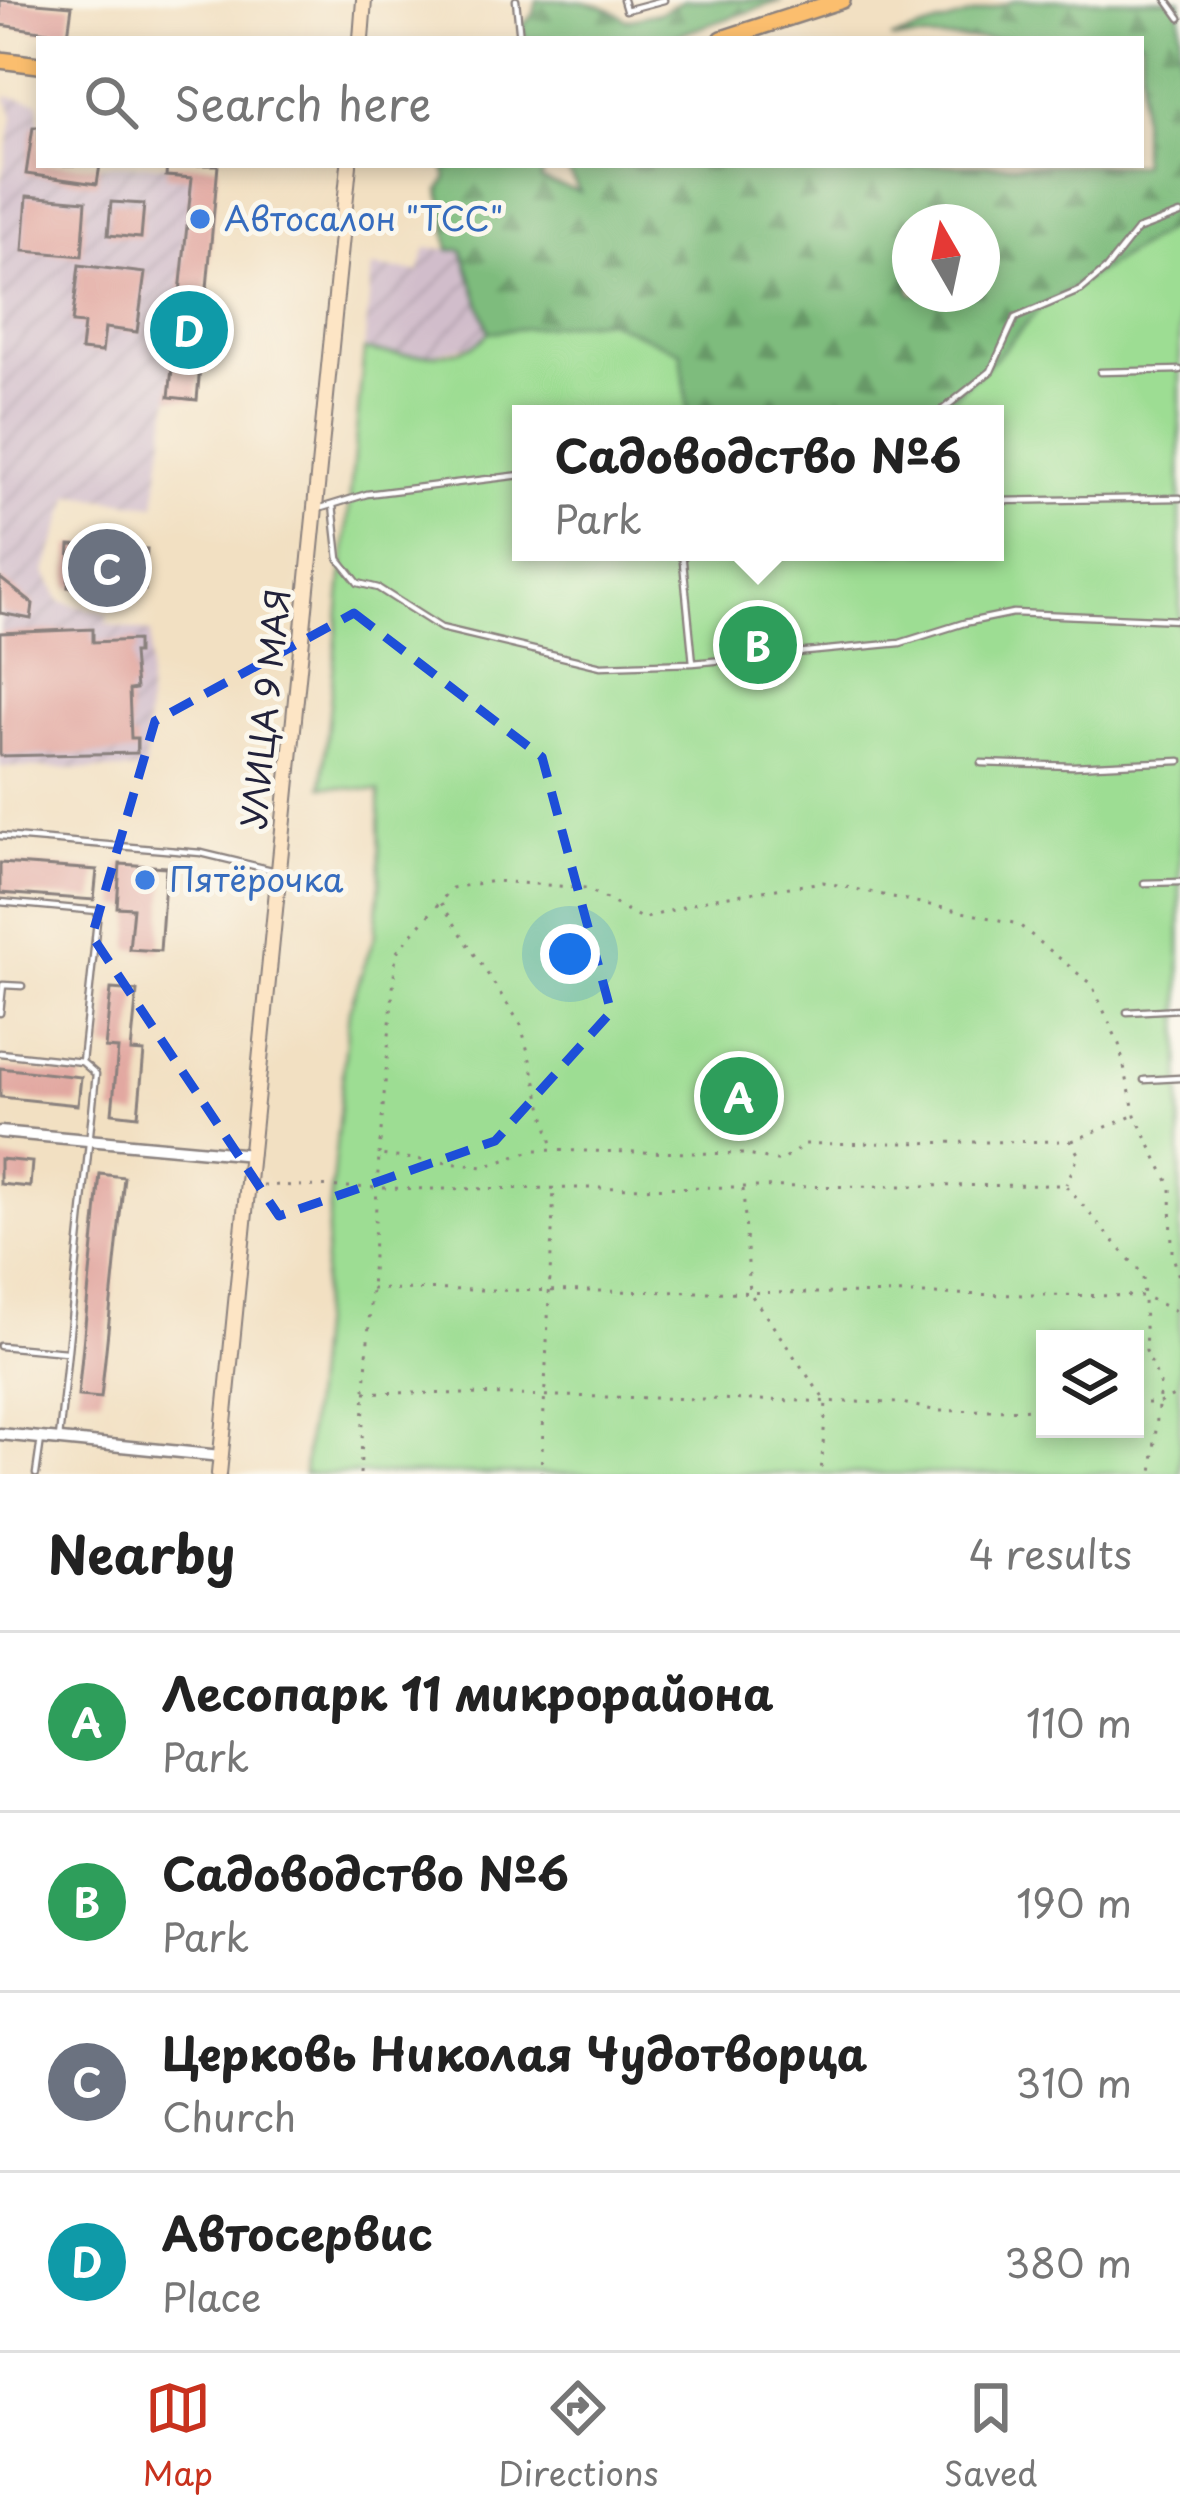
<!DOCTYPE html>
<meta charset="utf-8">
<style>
:root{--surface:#fff;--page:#f2f2f2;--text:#222;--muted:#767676;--line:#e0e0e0;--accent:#c8321e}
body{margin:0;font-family:"Playpen Sans",sans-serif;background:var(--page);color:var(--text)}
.controls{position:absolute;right:36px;bottom:36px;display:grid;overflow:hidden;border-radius:0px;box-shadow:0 6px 18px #0003}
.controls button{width:108px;height:108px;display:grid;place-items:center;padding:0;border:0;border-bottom:3px solid var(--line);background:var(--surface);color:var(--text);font:60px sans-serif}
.compass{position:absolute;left:892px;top:204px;width:108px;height:108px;border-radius:50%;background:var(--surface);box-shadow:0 6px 18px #0003;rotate:351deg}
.you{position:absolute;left:570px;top:954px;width:42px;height:42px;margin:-30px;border:9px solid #fff;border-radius:50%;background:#1a73e8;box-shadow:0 0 0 18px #1a73e833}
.badge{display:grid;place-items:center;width:78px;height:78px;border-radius:50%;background:var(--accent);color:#fff;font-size:39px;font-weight:700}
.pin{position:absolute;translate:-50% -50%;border:6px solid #fff;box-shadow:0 3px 12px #0006}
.popup{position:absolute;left:512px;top:405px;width:492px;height:156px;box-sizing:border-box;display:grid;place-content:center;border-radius:0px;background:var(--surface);filter:drop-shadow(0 3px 9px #0005);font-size:39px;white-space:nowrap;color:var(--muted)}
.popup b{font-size:45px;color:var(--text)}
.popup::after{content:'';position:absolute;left:50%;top:100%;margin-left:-24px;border:24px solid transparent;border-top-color:var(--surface)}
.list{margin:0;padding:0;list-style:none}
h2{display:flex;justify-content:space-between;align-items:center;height:156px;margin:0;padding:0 48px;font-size:51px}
h2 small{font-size:39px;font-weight:400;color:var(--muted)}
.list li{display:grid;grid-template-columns:78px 1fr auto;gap:36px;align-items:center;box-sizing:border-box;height:180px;padding:0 48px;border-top:3px solid var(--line)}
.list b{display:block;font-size:45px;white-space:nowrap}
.list p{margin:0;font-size:39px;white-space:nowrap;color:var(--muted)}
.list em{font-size:39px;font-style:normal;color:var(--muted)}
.icon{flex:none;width:66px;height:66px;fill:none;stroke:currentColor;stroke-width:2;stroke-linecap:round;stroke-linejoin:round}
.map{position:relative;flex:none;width:1180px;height:1474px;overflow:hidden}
.search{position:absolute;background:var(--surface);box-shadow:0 6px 18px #0003;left:36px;right:36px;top:36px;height:132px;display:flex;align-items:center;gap:30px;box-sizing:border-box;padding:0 42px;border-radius:0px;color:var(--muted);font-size:45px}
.sheet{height:876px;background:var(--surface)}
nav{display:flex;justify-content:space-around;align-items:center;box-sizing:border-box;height:168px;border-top:3px solid var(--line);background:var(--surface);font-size:33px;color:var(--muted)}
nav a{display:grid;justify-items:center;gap:6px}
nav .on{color:var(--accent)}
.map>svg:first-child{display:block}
.industrial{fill:url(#industrial-furrows)}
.forest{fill:url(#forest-firs);stroke:#506f5c;stroke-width:3;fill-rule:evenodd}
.green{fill:#9ddd93;stroke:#608067;stroke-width:3;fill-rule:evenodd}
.building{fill:#e2a8a1}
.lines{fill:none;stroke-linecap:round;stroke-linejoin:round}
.lane-casing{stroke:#8a817e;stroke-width:9}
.street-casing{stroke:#8a817e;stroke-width:15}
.secondary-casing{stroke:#8a817e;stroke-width:18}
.primary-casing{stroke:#8a817e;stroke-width:20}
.path{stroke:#8a817e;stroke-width:3;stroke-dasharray:3 9;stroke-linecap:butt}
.lane{stroke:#fff;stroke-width:4.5}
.street{stroke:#fff;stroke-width:10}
.secondary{stroke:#fde5c5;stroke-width:14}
.primary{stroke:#fbbe6e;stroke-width:15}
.marked{fill:none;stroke:#1d4ed8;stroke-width:9;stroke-dasharray:24 15;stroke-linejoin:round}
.shop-dot{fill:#3f7fe0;stroke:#fbf7ec;stroke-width:4.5}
.labels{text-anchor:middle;stroke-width:10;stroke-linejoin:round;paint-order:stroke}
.shop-label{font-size:33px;fill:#366cbe;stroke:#fbf7ec;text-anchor:start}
.street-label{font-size:33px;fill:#22223b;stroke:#fbf7ec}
</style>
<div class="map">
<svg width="1180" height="1474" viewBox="0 0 1180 1474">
<defs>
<pattern id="industrial-furrows" width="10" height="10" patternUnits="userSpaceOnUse" patternTransform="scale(3)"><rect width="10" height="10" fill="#d1bdcb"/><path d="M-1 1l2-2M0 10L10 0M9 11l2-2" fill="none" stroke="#b3a2af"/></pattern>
<pattern id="forest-firs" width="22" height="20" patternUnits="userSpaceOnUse" patternTransform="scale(3)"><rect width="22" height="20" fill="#7ebc7d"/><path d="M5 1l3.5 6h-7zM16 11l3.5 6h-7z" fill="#679868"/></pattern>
</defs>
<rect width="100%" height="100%" fill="#fbf7ec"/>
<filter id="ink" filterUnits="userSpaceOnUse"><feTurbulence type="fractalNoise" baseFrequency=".00833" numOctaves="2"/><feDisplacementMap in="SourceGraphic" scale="24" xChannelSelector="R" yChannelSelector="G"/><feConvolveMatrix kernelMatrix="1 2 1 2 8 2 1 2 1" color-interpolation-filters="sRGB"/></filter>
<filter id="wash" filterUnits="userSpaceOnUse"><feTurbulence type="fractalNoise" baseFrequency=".004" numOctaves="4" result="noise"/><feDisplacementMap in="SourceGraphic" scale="48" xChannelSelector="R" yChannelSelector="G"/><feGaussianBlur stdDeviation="2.7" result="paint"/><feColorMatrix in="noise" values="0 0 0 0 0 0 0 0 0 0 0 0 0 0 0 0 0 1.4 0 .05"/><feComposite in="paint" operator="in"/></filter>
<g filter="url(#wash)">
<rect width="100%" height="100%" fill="#f2e0c2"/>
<path class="industrial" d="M6 96 39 102V165H167V175L192 178 182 260 209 263 197 400 169 398 155 505 71 495 45 572 60 601 108 614 107 624 151 633 145 771 0 767V187L13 117Z
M426 248 462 250 489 332 483 340 465 346 409 358 364 350 372 267 418 272Z"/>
<path class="forest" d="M537 0C571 0 604 0 626 20L659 13 685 0H783L666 39H526L521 27 534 14Z
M1017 0H1180V222L1041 307 1003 350 935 414H688L681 352 607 320 489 332 462 250H449L440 190 447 177 443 165H543L541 180 580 192 564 165H1141V39H891ZM910 222H982V294H910Z"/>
<path class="green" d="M1180 222V1474H304L349 1010 375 934 380 883 379 791 322 786 364 350C396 356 468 362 489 332L607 320 681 352 688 414H521V552H995V414H935L1003 350 1041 307ZM1045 1339H1135V1429H1045Z"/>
<g id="blocks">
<path class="building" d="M0 0 72 6 68 35 0 25Z
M33 127H39V165H100L97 184 26 174Z
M167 165H218L197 400 169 397 192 178 166 176Z
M27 196 86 201 82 256 23 251Z
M111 202 144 204 141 238 108 235Z
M79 265 145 273 137 332 105 328 102 352 81 350 84 324 72 323Z
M70 545 147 549 145 590 68 587Z
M0 578 33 604 31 619 0 613Z
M93 629V642L137 640V653H133L136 689 129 690 131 738H137V753L0 756V633Z
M0 863 97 870 94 900 0 893Z
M120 864 166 867 160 951 129 949 133 908 117 907Z
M111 989 137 991 131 1051 144 1052 138 1116 112 1113 118 1049 105 1048Z
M0 1068 81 1077 78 1105 0 1097Z
M0 1159 32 1162 30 1187 0 1184Z
M100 1174 124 1177 101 1398 78 1396Z"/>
</g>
</g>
<g filter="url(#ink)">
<use href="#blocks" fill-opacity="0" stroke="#8a817e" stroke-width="3"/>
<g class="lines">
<defs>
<path id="lane" d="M516 0 520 39
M623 0 626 10 664 0
M1167 0 1180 18
M1100 372 1180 370
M937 414 991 371 1015 318 1081 290 1106 269 1137 230 1180 214
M995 501 1180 498
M333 505 339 559 358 583 378 588 441 628 601 666 693 663
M318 509 367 494 521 475
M682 552 693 663 900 643 964 623 1013 613 1180 620
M981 763 1073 766 1180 761
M0 836 201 853 276 871
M1144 883 1180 882
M0 902 98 911 82 1062
M1127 1012 1180 1009
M0 1013 3 985 22 986
M0 1053 82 1062 96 1074 59 1439
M1144 1080 1180 1078
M0 1346 66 1352
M36 1474 41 1439"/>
<path id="street" d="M0 1132 252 1155
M0 1434 221 1456"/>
<path id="secondary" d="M361 39 364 0
M219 1474 349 165"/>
<path id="primary" d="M722 39 842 0
M0 60 39 65"/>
</defs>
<use href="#lane" class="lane-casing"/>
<use href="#street" class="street-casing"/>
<use href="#secondary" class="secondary-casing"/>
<use href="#primary" class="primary-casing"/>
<path class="path" d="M441 903 521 1025 553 1148
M1072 1141 1135 1115
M379 1155 396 953 452 888 494 881 586 888 643 919 709 899 823 882 1018 924 1092 985 1119 1044 1135 1115 1171 1187 1172 1252 1180 1281
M263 1185 428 1189 1065 1185 1143 1275 1146 1351 1160 1384 1152 1474
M743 1189 750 1293 826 1402 821 1474
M371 1289 1144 1296 1180 1313
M365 1392 902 1403 937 1411 1045 1409
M1135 1403H1159L1180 1393
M360 1474 379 1155 484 1167 534 1150 743 1154 781 1162 805 1144 1070 1141 1079 1155 1066 1184
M541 1474 554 1188"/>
<use href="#lane" class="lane"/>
<use href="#street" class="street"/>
<use href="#secondary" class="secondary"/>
<use href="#primary" class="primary"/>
</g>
</g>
<path class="marked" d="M354 613 542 757 611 1012 495 1141 279 1216 92 936 155 721Z"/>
<g class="shop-dot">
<circle cx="200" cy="219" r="12"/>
<circle cx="145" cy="880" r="12"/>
</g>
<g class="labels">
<g class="shop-label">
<text x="224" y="231">Автосалон "ТСС"</text>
<text x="169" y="892">Пятёрочка</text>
</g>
<g class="street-label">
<text transform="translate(266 709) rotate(-84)" y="12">УЛИЦА 9 МАЯ</text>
</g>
</g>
</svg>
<div class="controls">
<button><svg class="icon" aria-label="layers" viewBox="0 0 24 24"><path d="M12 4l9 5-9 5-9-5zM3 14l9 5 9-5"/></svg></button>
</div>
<svg class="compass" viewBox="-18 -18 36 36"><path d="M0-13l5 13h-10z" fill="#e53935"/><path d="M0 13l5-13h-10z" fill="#767676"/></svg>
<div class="you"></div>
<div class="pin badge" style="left:739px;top:1096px;background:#2e9e5b">A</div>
<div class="pin badge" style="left:758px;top:645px;background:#2e9e5b">B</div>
<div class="popup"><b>Садоводство №6</b>Park</div>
<div class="pin badge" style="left:107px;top:568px;background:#6b7280">C</div>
<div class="pin badge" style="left:189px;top:330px;background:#0f9aa8">D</div>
<div class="search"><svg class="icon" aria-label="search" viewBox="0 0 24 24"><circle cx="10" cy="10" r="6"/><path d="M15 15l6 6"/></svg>Search here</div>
</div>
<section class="sheet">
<h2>Nearby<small>4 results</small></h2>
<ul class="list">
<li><span class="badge" style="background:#2e9e5b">A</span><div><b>Лесопарк 11 микрорайона</b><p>Park</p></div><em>110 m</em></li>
<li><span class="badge" style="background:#2e9e5b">B</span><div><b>Садоводство №6</b><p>Park</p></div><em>190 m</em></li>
<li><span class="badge" style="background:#6b7280">C</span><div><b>Церковь Николая Чудотворца</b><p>Church</p></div><em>310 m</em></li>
<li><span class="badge" style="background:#0f9aa8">D</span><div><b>Автосервис</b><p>Place</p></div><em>380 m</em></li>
</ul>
</section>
<nav>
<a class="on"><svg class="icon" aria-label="map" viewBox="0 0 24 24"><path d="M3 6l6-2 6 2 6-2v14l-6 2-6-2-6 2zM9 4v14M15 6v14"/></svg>Map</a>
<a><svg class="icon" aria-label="directions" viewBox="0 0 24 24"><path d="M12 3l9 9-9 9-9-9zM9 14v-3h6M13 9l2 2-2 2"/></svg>Directions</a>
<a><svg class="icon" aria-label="saved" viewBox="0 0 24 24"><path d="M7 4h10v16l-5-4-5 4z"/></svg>Saved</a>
</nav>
